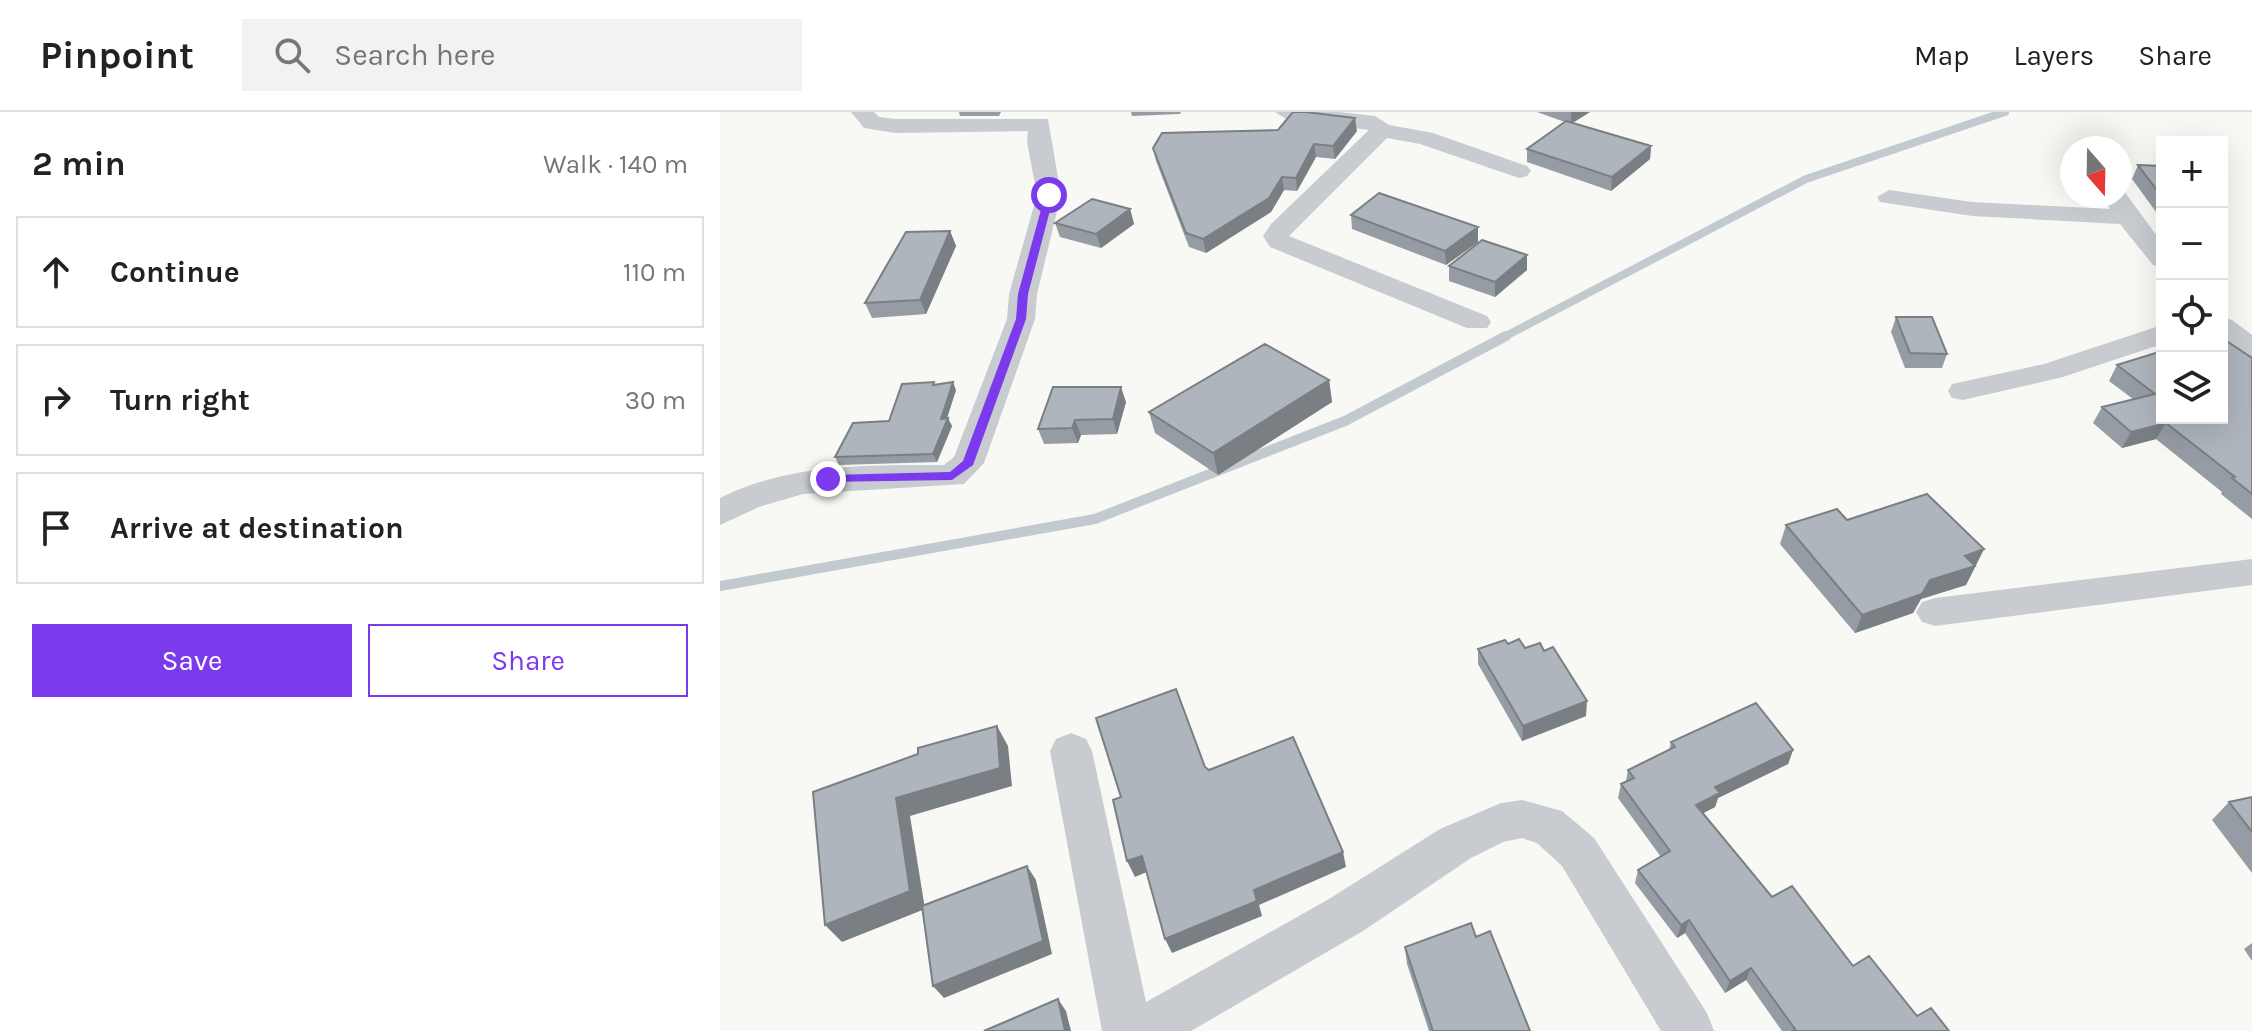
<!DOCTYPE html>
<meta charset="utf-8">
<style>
:root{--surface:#fff;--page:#f2f2f2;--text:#222;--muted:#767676;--line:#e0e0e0;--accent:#7c3aed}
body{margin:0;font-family:Karla,sans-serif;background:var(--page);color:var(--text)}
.controls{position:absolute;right:24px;top:24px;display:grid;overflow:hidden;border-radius:0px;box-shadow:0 8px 32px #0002}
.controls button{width:72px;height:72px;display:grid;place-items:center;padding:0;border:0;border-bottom:2px solid var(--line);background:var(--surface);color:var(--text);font:40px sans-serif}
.compass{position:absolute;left:1340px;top:24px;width:72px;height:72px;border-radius:50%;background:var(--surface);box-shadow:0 8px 32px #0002;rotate:160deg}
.stop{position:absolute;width:24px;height:24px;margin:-18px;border:6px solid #7c3aed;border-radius:50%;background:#fff}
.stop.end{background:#7c3aed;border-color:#fff;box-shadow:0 2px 8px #0008}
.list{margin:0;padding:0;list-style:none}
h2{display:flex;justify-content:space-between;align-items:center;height:104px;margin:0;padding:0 32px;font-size:34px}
h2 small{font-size:26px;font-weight:400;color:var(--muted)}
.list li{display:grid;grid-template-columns:52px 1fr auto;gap:24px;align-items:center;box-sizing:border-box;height:112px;margin:0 16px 16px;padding:0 16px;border:2px solid var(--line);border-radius:0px}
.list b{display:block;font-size:30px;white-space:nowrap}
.list em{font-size:26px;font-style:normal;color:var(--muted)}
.actions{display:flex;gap:16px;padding:24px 32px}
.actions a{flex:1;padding:18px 0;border:2px solid var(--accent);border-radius:0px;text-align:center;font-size:28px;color:var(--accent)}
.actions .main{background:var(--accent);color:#fff}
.icon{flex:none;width:44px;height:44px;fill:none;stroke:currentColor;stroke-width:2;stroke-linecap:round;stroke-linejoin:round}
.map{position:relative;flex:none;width:1532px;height:919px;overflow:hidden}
header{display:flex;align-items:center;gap:48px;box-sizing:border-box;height:112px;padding:0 40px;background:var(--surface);border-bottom:2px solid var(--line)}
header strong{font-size:38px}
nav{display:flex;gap:44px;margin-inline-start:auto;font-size:28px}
.search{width:560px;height:72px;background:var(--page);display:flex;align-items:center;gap:20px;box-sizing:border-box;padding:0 28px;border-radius:0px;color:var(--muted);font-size:30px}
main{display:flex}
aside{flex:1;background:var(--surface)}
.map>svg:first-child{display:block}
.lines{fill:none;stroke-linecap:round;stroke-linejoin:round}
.stream-far1{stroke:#c2cad0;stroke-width:8}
.stream{stroke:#c2cad0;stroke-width:10}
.minor{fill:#c8cbcf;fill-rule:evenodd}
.wall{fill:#969ca3}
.shaded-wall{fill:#7a7f84}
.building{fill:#afb5bd;stroke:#7a7f84;stroke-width:2}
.route{fill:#7c3aed}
</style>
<header>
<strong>Pinpoint</strong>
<div class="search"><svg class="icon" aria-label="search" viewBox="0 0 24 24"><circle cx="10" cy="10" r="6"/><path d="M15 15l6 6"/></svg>Search here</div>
<nav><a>Map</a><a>Layers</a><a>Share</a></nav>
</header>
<main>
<aside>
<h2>2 min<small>Walk · 140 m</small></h2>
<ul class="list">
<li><svg class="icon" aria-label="ahead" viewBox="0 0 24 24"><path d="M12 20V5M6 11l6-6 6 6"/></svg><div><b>Continue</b></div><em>110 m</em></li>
<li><svg class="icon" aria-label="right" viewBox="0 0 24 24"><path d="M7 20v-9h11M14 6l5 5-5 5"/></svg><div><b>Turn right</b></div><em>30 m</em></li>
<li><svg class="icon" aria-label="arrive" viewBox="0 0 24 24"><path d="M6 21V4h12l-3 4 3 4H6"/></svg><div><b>Arrive at destination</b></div></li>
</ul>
<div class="actions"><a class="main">Save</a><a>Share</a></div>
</aside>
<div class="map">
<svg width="1532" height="919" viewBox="0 0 1532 919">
<rect width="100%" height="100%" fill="#f8f8f5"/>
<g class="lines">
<path class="stream-far1" d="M782 226 1086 67 1285 0"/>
<path class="stream" d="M0 474 375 407 625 309 786 224"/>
<path class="minor" d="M131 0H154L159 5 175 7H328L341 83 317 182 315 207 264 351 244 372 83 382 39 395 0 413V386C70 351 148 353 224 353L234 345 287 207 289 182 317 83 307 30 308 19 175 21 144 16Z
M555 0H619L655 4 669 13 713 21 807 54 811 59 807 64 799 66 700 32 667 26 569 124 767 204 771 210 767 216H747L550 135 543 124 551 112 649 18 566 7Z
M1169 78 1252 90 1390 97 1383 84H1400V78L1404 79 1442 131V155L1433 153 1400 112 1252 104 1160 90 1157 85Z
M1502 205 1512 208 1532 223V246L1522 243 1502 228Z
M1442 213V232L1343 265 1243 288 1232 286 1228 279 1232 272 1324 252Z
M1532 447V473L1215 514 1202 510 1196 500 1202 490 1215 486Z
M351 621 366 627 372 639 426 890 609 787 720 717 781 691 802 688 842 699 874 726 987 901 994 919H941L842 754 817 731 802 726 783 730 751 746 643 819 471 919H382L330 639 336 627Z"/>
</g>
<path class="wall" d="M239 0H281L279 4H240Z
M411 0H461L460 2 412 4Z
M817 0H870L852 11 931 34 930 47 891 79 807 50V37L845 10Z
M637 19 615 47 596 45 577 79 564 78 551 100 486 141 469 135 436 49 433 36Z
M1418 53 1442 54V108L1412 67Z
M410 97 414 112 381 136 340 125 335 111Z
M631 103 758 130 726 153 632 117Z
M230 119 236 134 206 202 152 206 145 191Z
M729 154 807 158 775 185 729 169Z
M1176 205 1227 242 1222 256H1185L1171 220Z
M1532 246V407L1501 382 1502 380 1436 327 1402 336 1373 311 1382 295 1413 287 1389 269 1397 253Z
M609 268 612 290 498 363 435 321 429 300Z
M215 273 236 278 227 306 232 314 217 350 119 353 115 345 169 309Z
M406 290 397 322 361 323 358 331 324 332 318 317Z
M1127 408 1264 437 1246 473 1201 487 1193 501 1135 521 1060 432 1066 413Z
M788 532 805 536 866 604 802 629 758 552V537Z
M951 630 1073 638 1068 652 998 686 995 695 983 701 1052 785 1133 854 1197 904 1229 919H1062L1026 868 1005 881 965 821 957 826 915 771 918 758 941 745 898 686 901 672 906 669 908 658 949 638Z
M1532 685V761L1492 708 1509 690Z
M756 825 810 919H709L687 852 685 835Z
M1532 831V849L1524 837Z"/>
<path class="shaded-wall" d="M851 0H870L851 12Z
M635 6 637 19 615 47 613 34Z
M594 32 596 45 577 79 576 66Z
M931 34 930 47 891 79 892 65Z
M562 65 564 78 551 100 486 141 483 127Z
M410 97 414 112 381 136 376 122Z
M758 115V130L726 153 725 139Z
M230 119 236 134 206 202 200 188Z
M807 143V158L775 185V170Z
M609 268 612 290 498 363 493 341Z
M233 270 236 278 224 315 221 307Z
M401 275 406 290 397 322 393 307Z
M228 306 232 314 217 350 213 342Z
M355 308 361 323 358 331 352 316Z
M1446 311 1436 327 1402 336 1411 320Z
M1264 437 1246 473 1201 487 1193 501 1135 521 1142 503 1210 468 1245 444Z
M867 589 866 604 802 629 803 614Z
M277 614 288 634 292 674 190 704 205 797 122 830 105 813 176 686Z
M1073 638 1068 652 998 686 995 695 972 707 976 693 995 675Z
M623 740 626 755 539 793 542 804 452 841 445 827 534 778Z
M422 744 429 759 415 765 407 749Z
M307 754 316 768 332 842 224 886 213 874Z
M969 808 965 821 957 826 961 813Z
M1031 856 1026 868 1005 881 1010 869Z
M338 887 346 899 351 919H345Z"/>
<path class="building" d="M573 0H585L635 6 613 34 594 32 576 66 562 65 549 86 483 127 466 121 433 36 442 21 558 18Z
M846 9 931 34 892 65 807 37Z
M1418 53 1442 54V85Z
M659 81 758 115 725 139 631 103Z
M372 87 410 97 376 122 335 111Z
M230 119 200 188 145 191 186 120Z
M762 128 807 143 775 170 729 154Z
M1176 205H1212L1227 242 1190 241Z
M1502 226 1532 246V382L1512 366 1515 365 1446 311 1411 320 1382 295 1435 282 1397 253 1442 239V306H1502Z
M545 232 609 268 493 341 429 300Z
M214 270 213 273 233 270 221 307 228 306 213 342 115 345 133 311 169 309 182 272Z
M333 275H401L393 307 355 308 352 316 318 317Z
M1207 382 1264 437 1245 444 1255 454 1210 468 1202 482 1142 503 1066 413 1117 397 1127 408Z
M799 527 805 536 820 531 824 539 833 535 867 589 803 614 758 537 785 528 788 532Z
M456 577 485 655 489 658 573 625 623 740 534 778 537 789 445 827 422 744 407 749 393 688 401 685 376 606Z
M1036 591 1073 638 995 675 1000 681 976 693 1052 785 1072 774 1133 854 1149 844 1197 904 1211 896 1229 919H1072L1075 917 1031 856 1010 869 969 808 961 813 918 758 950 739 901 672 914 666 908 658 955 635 951 630Z
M277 614 280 656 176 686 190 779 105 813 93 680 198 642V636Z
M1532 685V720L1509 690Z
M307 754 323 829 213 874 202 794Z
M751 811 756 825 770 819 810 919H713L685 835Z
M338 887 345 919H264Z"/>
<path class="route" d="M329 81 334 83 308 182 306 207 253 353 232 368 104 370 102 367 108 363 230 360 243 349 296 207 298 182 325 83Z"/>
</svg>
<div class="controls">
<button>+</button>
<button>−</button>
<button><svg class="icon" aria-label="locate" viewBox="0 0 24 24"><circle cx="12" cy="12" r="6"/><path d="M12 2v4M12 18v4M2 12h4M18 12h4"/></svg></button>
<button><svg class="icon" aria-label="layers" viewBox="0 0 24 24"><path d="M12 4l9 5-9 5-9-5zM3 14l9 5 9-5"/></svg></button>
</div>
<svg class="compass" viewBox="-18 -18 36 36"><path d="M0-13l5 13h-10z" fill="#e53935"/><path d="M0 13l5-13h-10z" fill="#767676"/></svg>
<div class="stop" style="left:329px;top:83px"></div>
<div class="stop end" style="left:108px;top:367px"></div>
</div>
</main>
